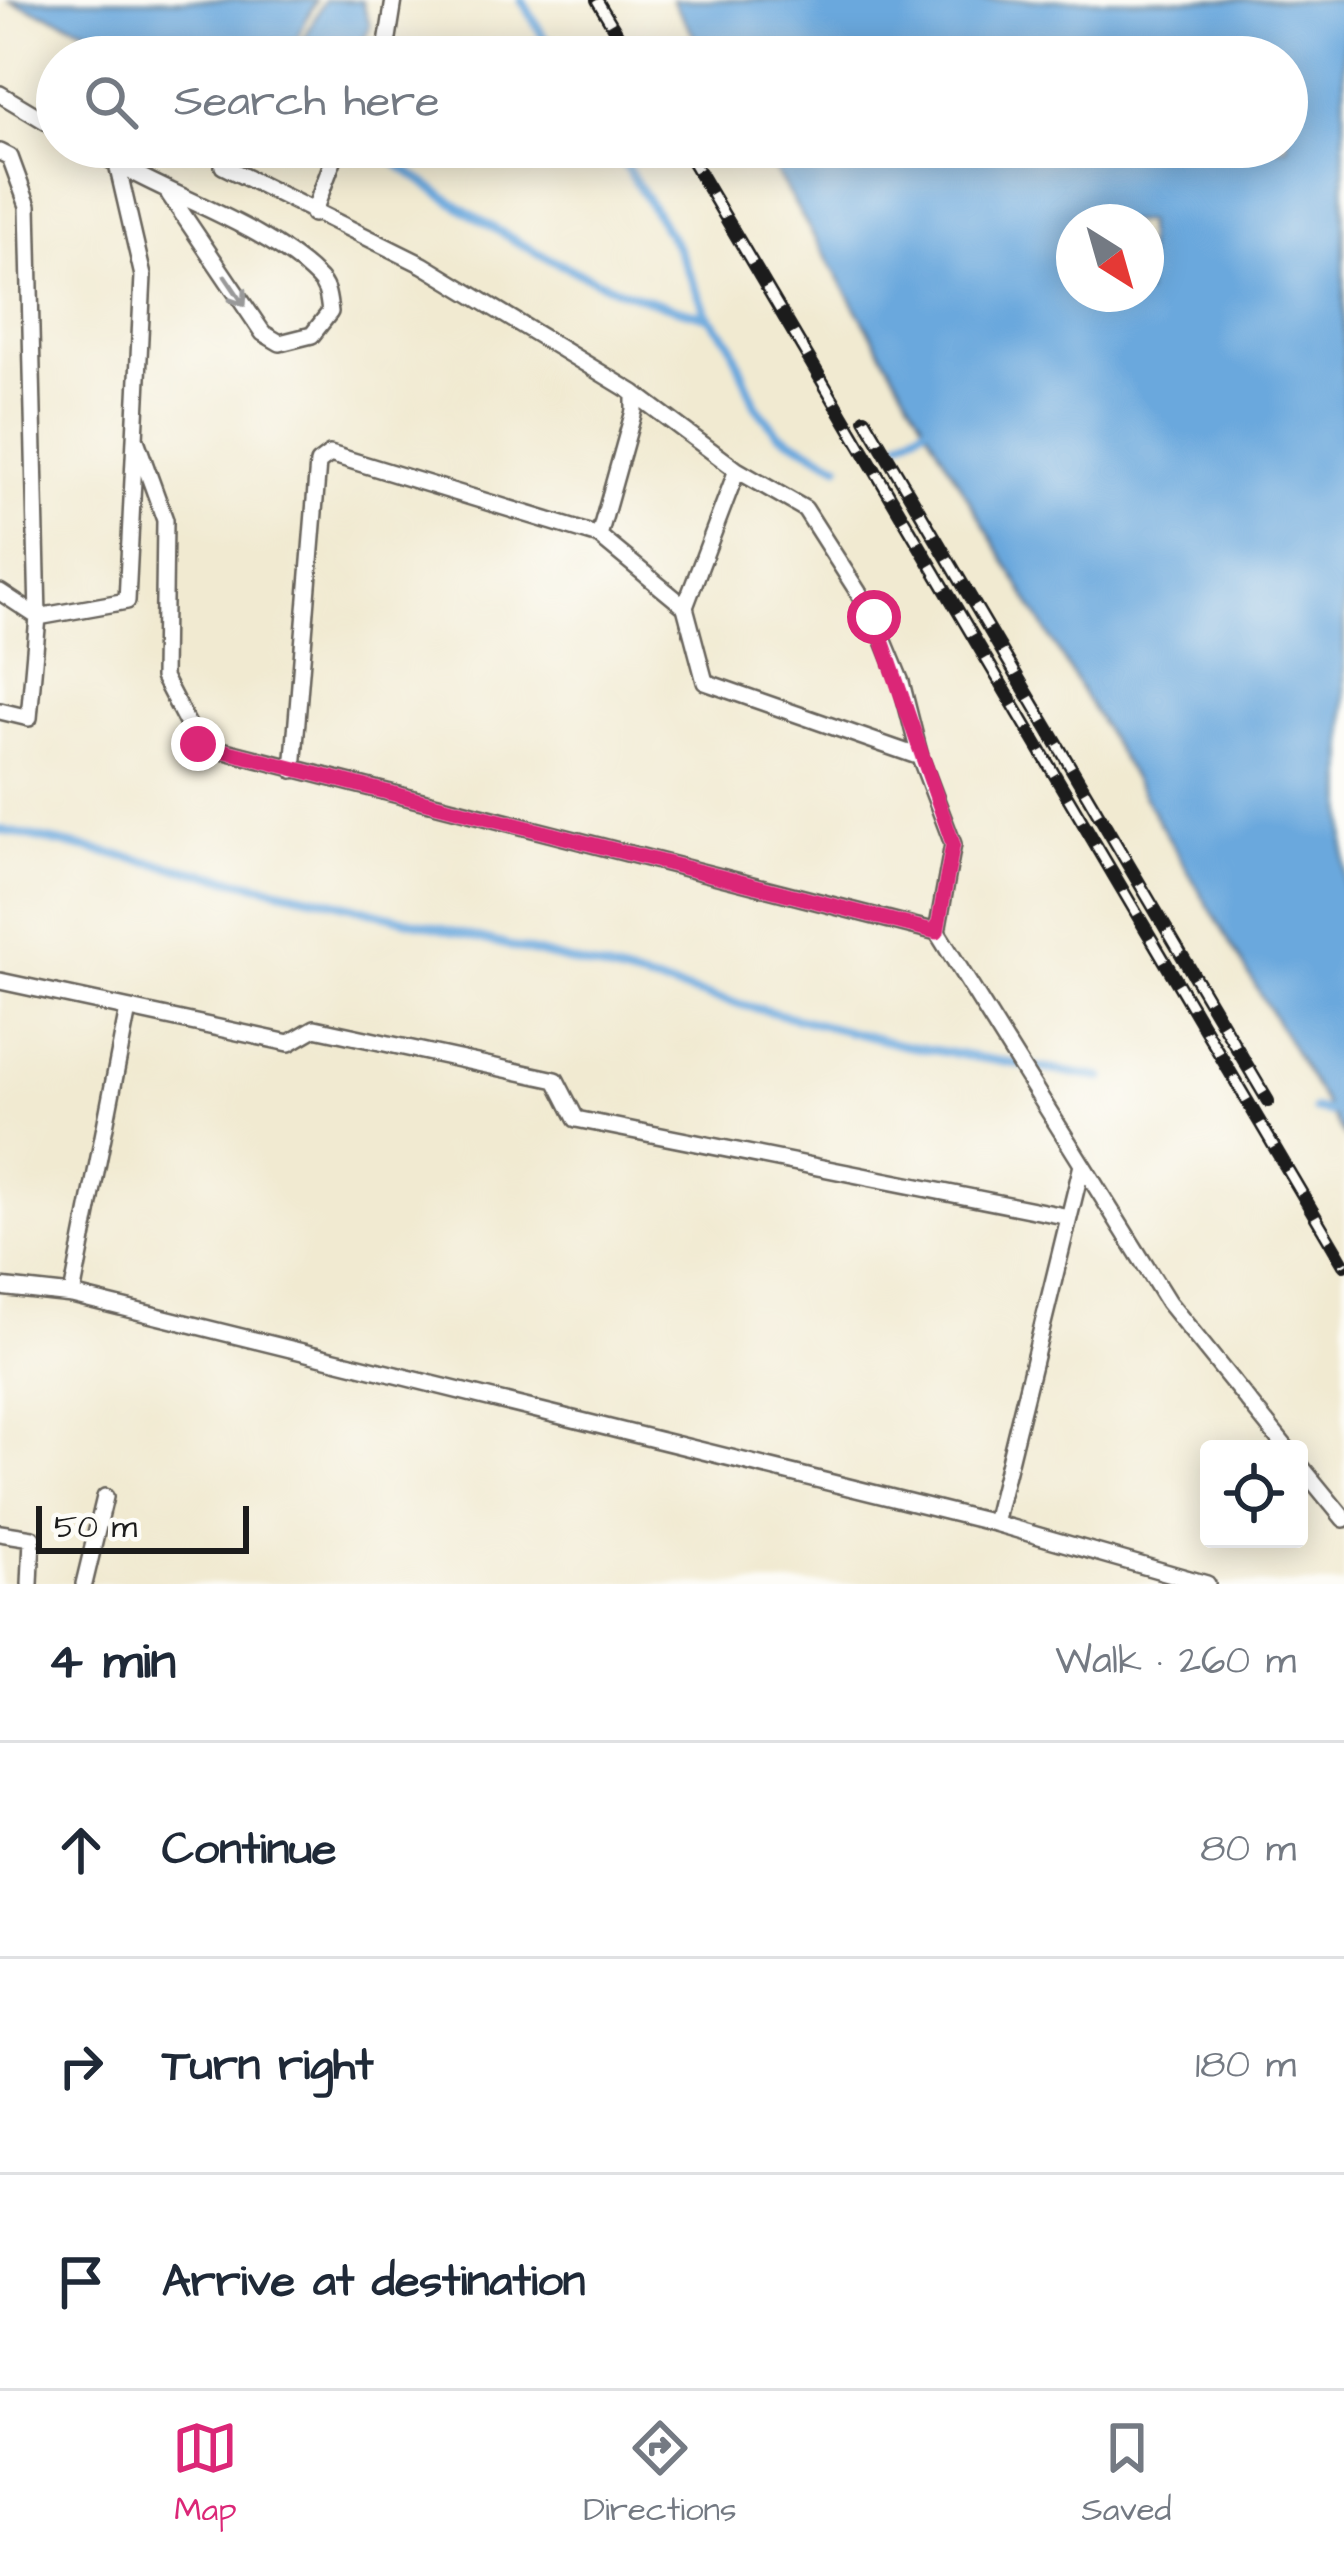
<!DOCTYPE html>
<meta charset="utf-8">
<style>
:root{--surface:#fff;--page:#f6f6f7;--text:#1f2937;--muted:#747a83;--line:#e0e1e3;--accent:#db2777}
body{margin:0;font-family:"Architects Daughter",sans-serif;background:var(--page);color:var(--text)}
.controls{position:absolute;right:36px;bottom:36px;display:grid;overflow:hidden;border-radius:12px;box-shadow:0 6px 30px #0003}
.controls button{width:108px;height:108px;display:grid;place-items:center;padding:0;border:0;border-bottom:3px solid var(--line);background:var(--surface);color:var(--text);font:60px sans-serif}
.compass{position:absolute;left:1056px;top:204px;width:108px;height:108px;border-radius:50%;background:var(--surface);box-shadow:0 6px 30px #0003;rotate:143deg}
.scale{position:absolute;left:36px;bottom:30px;width:213px;box-sizing:border-box;padding-left:12px;border:6px solid #1c1c1c;border-top:0;font-size:33px;line-height:42px;white-space:nowrap;color:#1c1c1c;-webkit-text-stroke:9px #fdfcf7;paint-order:stroke}
.stop{position:absolute;width:36px;height:36px;margin:-27px;border:9px solid #db2777;border-radius:50%;background:#fff}
.stop.end{background:#db2777;border-color:#fff;box-shadow:0 3px 12px #0008}
.list{margin:0;padding:0;list-style:none}
h2{display:flex;justify-content:space-between;align-items:center;height:156px;margin:0;padding:0 48px;font-size:51px}
h2 small{font-size:39px;font-weight:400;color:var(--muted)}
.list li{display:grid;grid-template-columns:78px 1fr auto;gap:36px;align-items:center;box-sizing:border-box;height:216px;padding:0 48px;border-top:3px solid var(--line)}
.list b{display:block;font-size:45px;white-space:nowrap}
.list em{font-size:39px;font-style:normal;color:var(--muted)}
.icon{flex:none;width:66px;height:66px;fill:none;stroke:currentColor;stroke-width:2;stroke-linecap:round;stroke-linejoin:round}
.map{position:relative;flex:none;width:1344px;height:1584px;overflow:hidden}
.search{position:absolute;background:var(--surface);box-shadow:0 6px 30px #0003;left:36px;right:36px;top:36px;height:132px;display:flex;align-items:center;gap:30px;box-sizing:border-box;padding:0 42px;border-radius:66px;color:var(--muted);font-size:45px}
.sheet{height:804px;background:var(--surface)}
nav{display:flex;justify-content:space-around;align-items:center;box-sizing:border-box;height:168px;border-top:3px solid var(--line);background:var(--surface);font-size:33px;color:var(--muted)}
nav a{display:grid;justify-items:center;gap:6px}
nav .on{color:var(--accent)}
.map>svg:first-child{display:block}
.water{fill:#6ba8dd;stroke:#44627c;stroke-width:3;fill-rule:evenodd}
.lines{fill:none;stroke-linecap:round;stroke-linejoin:round}
.stream{stroke:#6ba8dd;stroke-width:9}
.service-casing{stroke:#67645b;stroke-width:20}
.service{stroke:#fff;stroke-width:15}
.rail-casing{stroke:#1c1c1c;stroke-width:14}
.rail{stroke:#fdfcf7;stroke-width:9;stroke-dasharray:27;stroke-linecap:butt}
.oneway{stroke:#999}
.route{stroke:#db2777;stroke-width:15}
</style>
<div class="map">
<svg width="1344" height="1584" viewBox="0 0 1344 1584">
<rect width="100%" height="100%" fill="#fdfcf7"/>
<filter id="ink" filterUnits="userSpaceOnUse"><feTurbulence type="fractalNoise" baseFrequency=".00833" numOctaves="2"/><feDisplacementMap in="SourceGraphic" scale="24" xChannelSelector="R" yChannelSelector="G"/><feConvolveMatrix kernelMatrix="1 2 1 2 8 2 1 2 1" color-interpolation-filters="sRGB"/></filter>
<filter id="wash" filterUnits="userSpaceOnUse"><feTurbulence type="fractalNoise" baseFrequency=".004" numOctaves="4" result="noise"/><feDisplacementMap in="SourceGraphic" scale="48" xChannelSelector="R" yChannelSelector="G"/><feGaussianBlur stdDeviation="2.7" result="paint"/><feColorMatrix in="noise" values="0 0 0 0 0 0 0 0 0 0 0 0 0 0 0 0 0 1.4 0 .05"/><feComposite in="paint" operator="in"/></filter>
<g filter="url(#wash)">
<rect width="100%" height="100%" fill="#f1ead1"/>
<path class="water" d="M7 0H316L288 57H162Z
M324 0 362 1 370 26 356 57H295Z
M672 0H1344V1136L761 147H1287V57H707ZM1146 222V294H1074V222Z"/>
<g class="lines">
<path class="stream" d="M522 0 555 57
M375 147C478 225 582 288 709 317
M614 147 678 249 709 317 730 342 756 406 778 433 839 465
M901 441 926 426
M0 830 319 898 902 1045 1102 1078
M1315 1109 1330 1112"/>
</g>
</g>
<g filter="url(#ink)">
<g class="lines">
<defs>
<path id="service" d="M385 57 394 0
M0 94 57 128
M0 152 10 157 28 206 38 617 29 718 0 711
M117 164C178 199 269 228 317 277 328 287 328 298 330 312L312 335 280 343 263 333 169 194
M223 166 423 265 634 393V411L599 536 685 607 705 682 920 757 953 844 937 932
M313 214 338 147
M634 393 737 470 805 509 874 617 901 682 920 757
M136 440 165 520 163 677 198 744 937 932 1168 1302 1287 1449
M0 592 38 617 127 601 143 276 117 164 89 147
M685 607 737 470
M293 770 318 463 330 454 599 536
M0 981 289 1043 315 1028 556 1080 576 1119 1069 1217
M128 1009 72 1295 994 1523
M1082 1165 994 1523 1207 1584
M0 1287 72 1295
M1299 1464 1344 1519
M0 1533 32 1538 30 1584
M84 1584 105 1497"/>
</defs>
<use href="#service" class="service-casing"/>
<use href="#service" class="service"/>
<defs>
<path id="rail" d="M597 0 631 57
M684 147 1344 1265
M865 419 1268 1101"/>
</defs>
<use href="#rail" class="rail-casing"/>
<use href="#rail" class="rail"/>
</g>
<defs><path id="oneway-shaft" d="M-6 0H5M1.5-3L5.5 0L1.5 3" fill="none" stroke-width="1.6" stroke-linecap="round" stroke-linejoin="round" transform="scale(3)"/></defs>
<use class="oneway" href="#oneway-shaft" transform="translate(235 291) rotate(56)"/>
</g>
<g class="lines" filter="url(#ink)">
<path class="route" d="M198 744 937 932 953 844 874 617"/>
</g>
</svg>
<div class="controls">
<button><svg class="icon" aria-label="locate" viewBox="0 0 24 24"><circle cx="12" cy="12" r="6"/><path d="M12 2v4M12 18v4M2 12h4M18 12h4"/></svg></button>
</div>
<svg class="compass" viewBox="-18 -18 36 36"><path d="M0-13l5 13h-10z" fill="#e53935"/><path d="M0 13l5-13h-10z" fill="#747a83"/></svg>
<div class="scale">50 m</div>
<div class="stop" style="left:874px;top:617px"></div>
<div class="stop end" style="left:198px;top:744px"></div>
<div class="search"><svg class="icon" aria-label="search" viewBox="0 0 24 24"><circle cx="10" cy="10" r="6"/><path d="M15 15l6 6"/></svg>Search here</div>
</div>
<section class="sheet">
<h2>4 min<small>Walk · 260 m</small></h2>
<ul class="list">
<li><svg class="icon" aria-label="ahead" viewBox="0 0 24 24"><path d="M12 20V5M6 11l6-6 6 6"/></svg><div><b>Continue</b></div><em>80 m</em></li>
<li><svg class="icon" aria-label="right" viewBox="0 0 24 24"><path d="M7 20v-9h11M14 6l5 5-5 5"/></svg><div><b>Turn right</b></div><em>180 m</em></li>
<li><svg class="icon" aria-label="arrive" viewBox="0 0 24 24"><path d="M6 21V4h12l-3 4 3 4H6"/></svg><div><b>Arrive at destination</b></div></li>
</ul>
</section>
<nav>
<a class="on"><svg class="icon" aria-label="map" viewBox="0 0 24 24"><path d="M3 6l6-2 6 2 6-2v14l-6 2-6-2-6 2zM9 4v14M15 6v14"/></svg>Map</a>
<a><svg class="icon" aria-label="directions" viewBox="0 0 24 24"><path d="M12 3l9 9-9 9-9-9zM9 14v-3h6M13 9l2 2-2 2"/></svg>Directions</a>
<a><svg class="icon" aria-label="saved" viewBox="0 0 24 24"><path d="M7 4h10v16l-5-4-5 4z"/></svg>Saved</a>
</nav>
